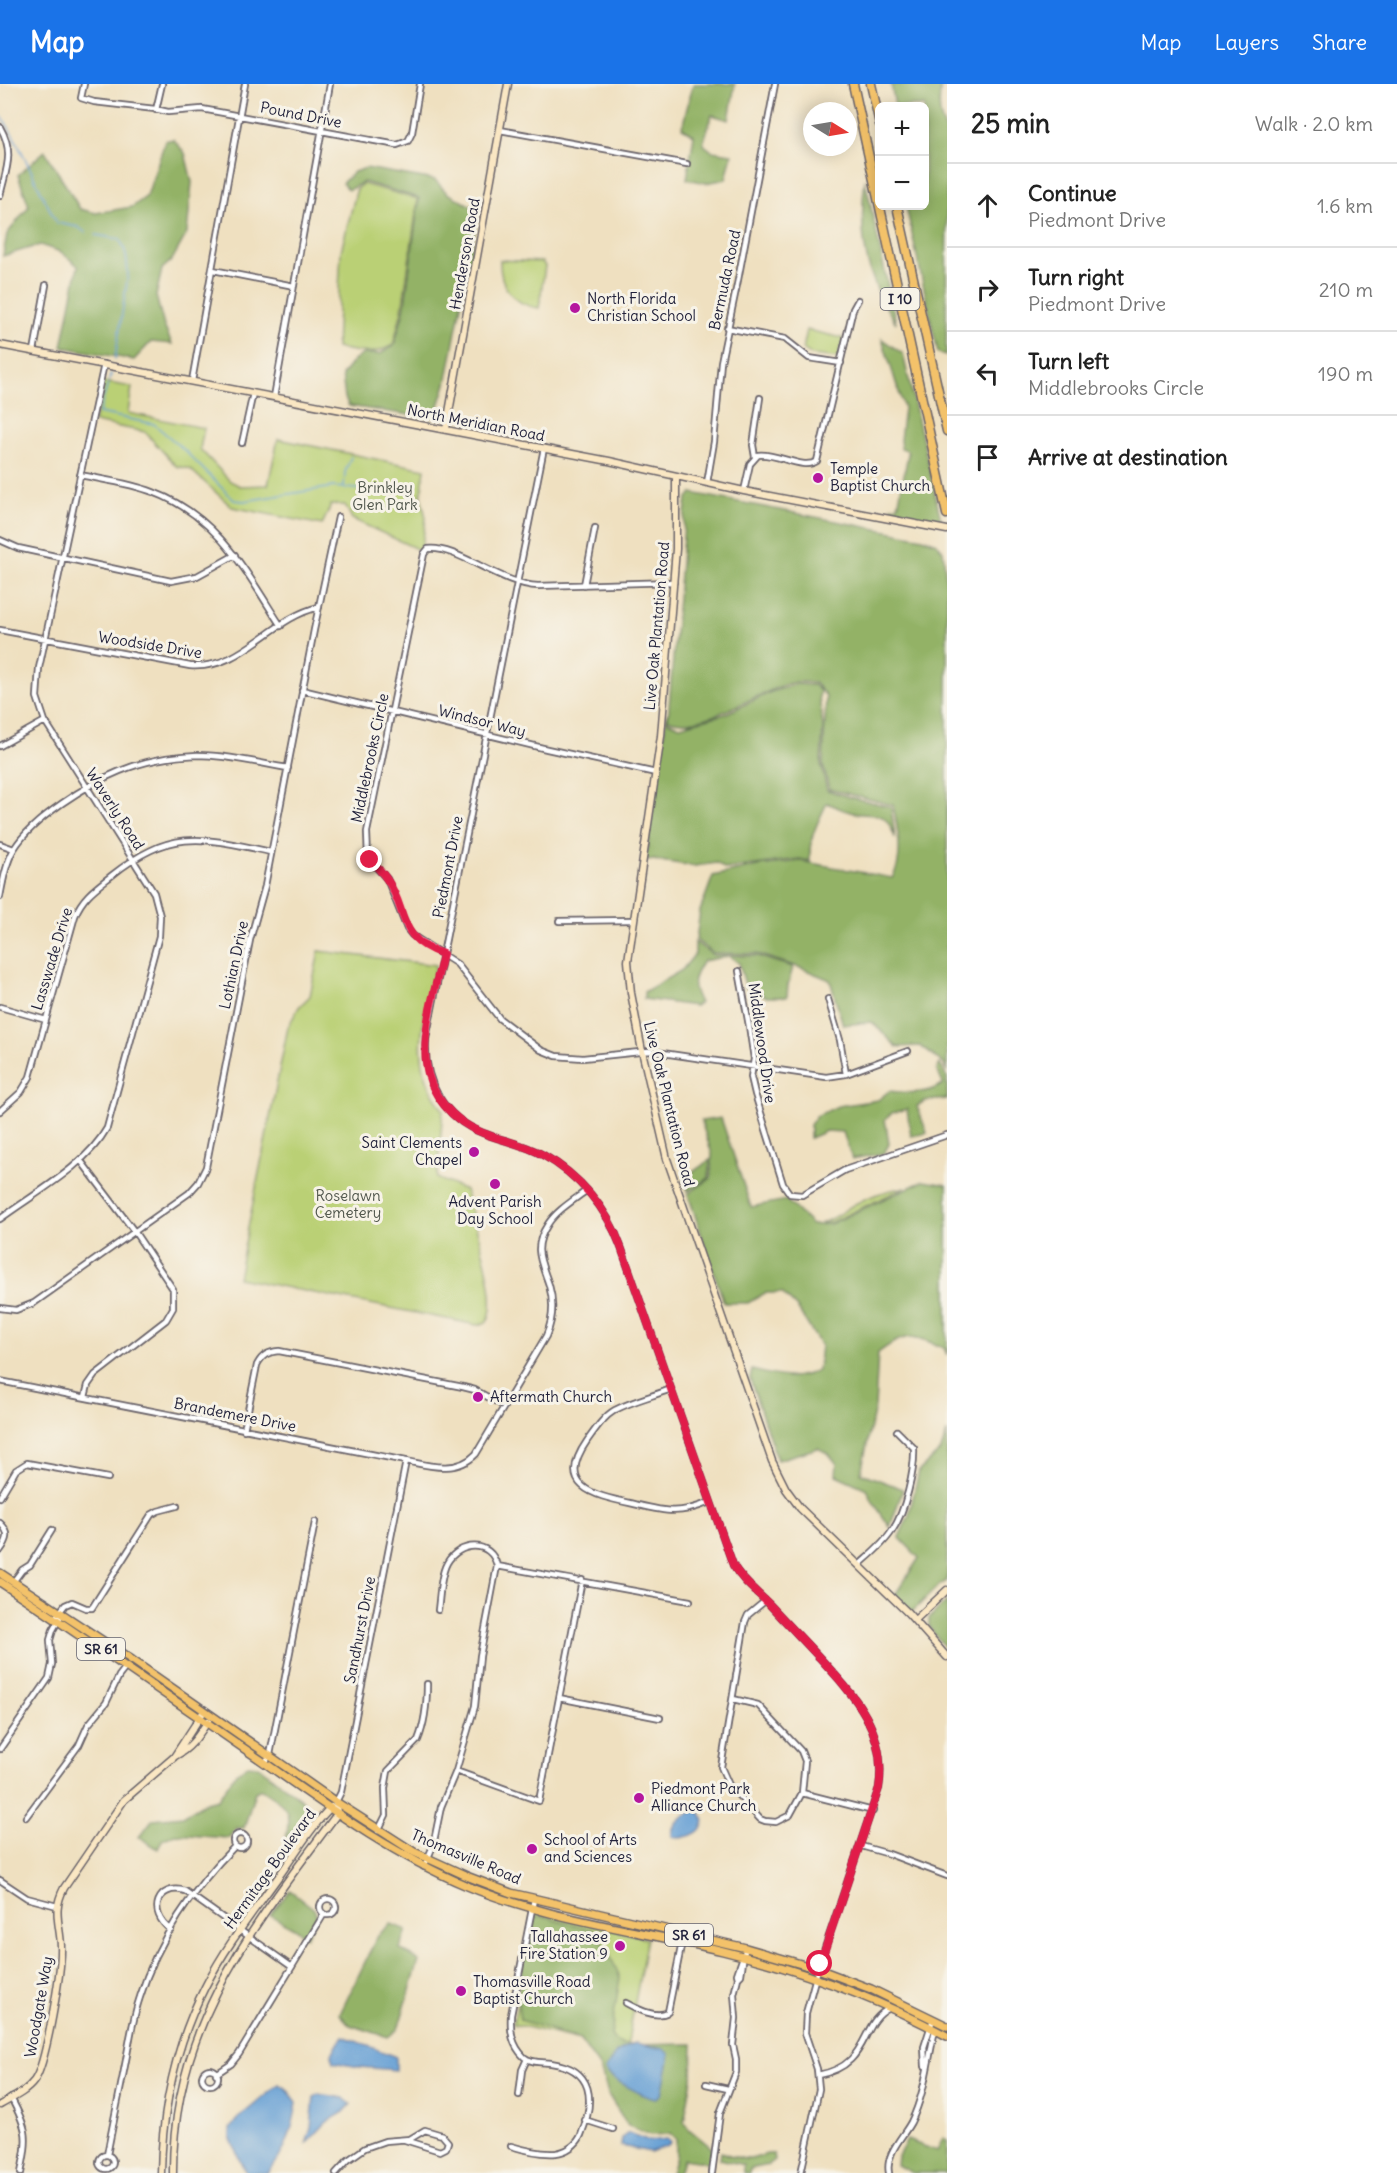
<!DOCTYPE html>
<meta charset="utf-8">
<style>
:root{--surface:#fff;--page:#f6f6f6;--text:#222;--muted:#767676;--line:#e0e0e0;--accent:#1a73e8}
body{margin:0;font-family:Delius,sans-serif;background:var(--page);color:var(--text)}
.controls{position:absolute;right:18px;top:18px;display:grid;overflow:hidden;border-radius:9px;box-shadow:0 3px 15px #0003}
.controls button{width:54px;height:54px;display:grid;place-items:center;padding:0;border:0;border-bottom:2px solid var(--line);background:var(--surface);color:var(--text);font:30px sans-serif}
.compass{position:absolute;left:803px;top:18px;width:54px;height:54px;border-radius:50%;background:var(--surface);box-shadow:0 3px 15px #0003;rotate:101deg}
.stop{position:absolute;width:18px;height:18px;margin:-14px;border:4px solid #e11d48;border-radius:50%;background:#fff}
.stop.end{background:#e11d48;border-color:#fff;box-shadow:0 2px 6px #0008}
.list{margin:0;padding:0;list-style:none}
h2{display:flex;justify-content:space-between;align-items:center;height:78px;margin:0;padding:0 24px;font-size:26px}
h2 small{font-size:20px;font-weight:400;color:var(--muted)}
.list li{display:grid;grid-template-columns:39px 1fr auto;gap:18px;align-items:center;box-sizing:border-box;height:84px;padding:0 24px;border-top:2px solid var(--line)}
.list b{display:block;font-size:22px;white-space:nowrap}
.list p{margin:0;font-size:20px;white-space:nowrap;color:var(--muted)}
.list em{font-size:20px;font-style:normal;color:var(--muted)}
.icon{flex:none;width:33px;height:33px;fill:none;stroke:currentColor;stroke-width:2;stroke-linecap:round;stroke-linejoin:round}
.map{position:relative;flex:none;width:947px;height:2089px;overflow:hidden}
header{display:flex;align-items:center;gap:36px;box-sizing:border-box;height:84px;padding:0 30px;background:var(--accent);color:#fff}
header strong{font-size:28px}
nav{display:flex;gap:33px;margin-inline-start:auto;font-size:21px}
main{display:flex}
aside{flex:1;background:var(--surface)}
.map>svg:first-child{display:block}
.green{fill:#bad074;stroke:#6e7958;stroke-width:1.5}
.forest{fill:#93b266;stroke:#5a6a50;stroke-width:1.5}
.water{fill:#659fd4;stroke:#446088;stroke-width:1.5}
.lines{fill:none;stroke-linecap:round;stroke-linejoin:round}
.stream{stroke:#659fd4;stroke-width:1.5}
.street-casing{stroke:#6a646a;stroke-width:8}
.secondary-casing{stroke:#6a646a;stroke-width:9}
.primary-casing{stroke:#6a646a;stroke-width:10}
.highway-casing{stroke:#6a646a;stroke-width:11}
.street{stroke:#fff;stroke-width:4.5}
.secondary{stroke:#fae7c3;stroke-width:6}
.primary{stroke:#f3c26a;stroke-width:7}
.highway{stroke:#f3c26a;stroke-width:8}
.route{stroke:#e11d48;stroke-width:8}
.poi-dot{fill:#b5179e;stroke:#f7f3e8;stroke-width:2}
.labels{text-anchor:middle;stroke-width:6;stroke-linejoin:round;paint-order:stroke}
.shield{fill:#f7f3e8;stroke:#62616f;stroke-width:1.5}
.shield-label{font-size:14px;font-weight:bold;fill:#22223b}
.street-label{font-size:15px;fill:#22223b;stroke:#f7f3e8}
.poi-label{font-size:15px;fill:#22223b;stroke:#f7f3e8;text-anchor:start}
.park-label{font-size:15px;fill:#50564c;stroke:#f7f3e8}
</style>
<header>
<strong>Map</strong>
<nav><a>Map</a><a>Layers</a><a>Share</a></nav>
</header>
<main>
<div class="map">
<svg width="947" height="2089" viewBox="0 0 947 2089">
<rect width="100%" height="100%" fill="#f7f3e8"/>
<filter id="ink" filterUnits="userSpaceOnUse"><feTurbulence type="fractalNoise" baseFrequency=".0167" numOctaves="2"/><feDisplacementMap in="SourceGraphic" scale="12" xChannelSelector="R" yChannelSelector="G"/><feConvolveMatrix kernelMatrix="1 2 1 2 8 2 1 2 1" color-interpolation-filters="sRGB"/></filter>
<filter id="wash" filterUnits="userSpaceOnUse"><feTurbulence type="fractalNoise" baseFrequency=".008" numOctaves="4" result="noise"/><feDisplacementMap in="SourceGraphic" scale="24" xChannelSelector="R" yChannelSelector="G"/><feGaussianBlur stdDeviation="1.35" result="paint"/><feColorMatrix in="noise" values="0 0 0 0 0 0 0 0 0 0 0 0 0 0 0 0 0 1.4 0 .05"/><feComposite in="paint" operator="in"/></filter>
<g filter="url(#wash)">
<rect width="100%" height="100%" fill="#efe0c0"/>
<path class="green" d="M363 100 418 115 402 227 393 261C371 273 360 268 336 264L341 167 357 104Z
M500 176 542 178 545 182 539 224C513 221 499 202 500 176Z
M807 246 843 254 838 274 812 271 803 265Z
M103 298 132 303 128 329 204 344 200 365 230 397 240 402 268 401 278 355 425 385 421 412 426 434 421 467 352 435 345 421H331L322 441 232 423 190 385 176 382 145 348 94 338Z
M319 867 436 881C424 936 407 975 443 1026L437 1094 465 1106C471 1129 504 1220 486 1238 484 1239 479 1241 477 1241L238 1194 288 943 299 923 310 912Z
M906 1103 829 1139H821C834 1135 844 1126 855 1120 871 1111 888 1106 906 1103Z
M535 1827 647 1854 626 1967 513 1940Z"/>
<path class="forest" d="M693 0H735L729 36 712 31 703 60 712 67 732 70 726 95 706 99 687 95 694 51 682 44Z
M891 0H947H941C939 16 937 34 947 47L946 271 938 269 906 122H924V22H895Z
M173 55 185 69 192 98 187 149 172 176 162 185 156 212 164 242 172 260 151 258 134 276 62 263 78 182 61 168 40 161 3 172 7 150 29 122 18 91 45 67 80 125 96 129 132 123 147 112 165 57Z
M366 84 435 96 447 109 479 126 446 300 437 328 430 334 349 322 345 314 342 291 353 277 363 270H380L394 262 404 226 419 114 364 98 348 106 342 99 354 88Z
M865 96 896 239C865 195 858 149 865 96Z
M882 255 903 270 941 436 891 427 892 423 898 422 908 370 907 366 901 364 900 356 904 324Z
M692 409 923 454 937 459 943 467 947 503V988L944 980 920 962 897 963 872 938 843 941 830 896 801 884 757 870 713 869 696 856 700 827 713 792 758 782 800 777 892 794C905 775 897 743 893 721L829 705 823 681 826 612 815 599C809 599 802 597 796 598 760 604 703 650 668 635L685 429 687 415Z
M797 600 814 601 820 607 819 613 823 642 821 680 827 706 846 712 891 723 895 754C884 721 875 735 850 728 842 726 835 722 827 719 818 738 808 755 810 777L799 775 725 785 717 779 695 782 646 775 667 629V637L680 642 725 630 771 608Z
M695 858 713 871 757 872 793 883 788 901 787 913H767L746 904 739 879 729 872 703 877C692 894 690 900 700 919L695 922 644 915V908L682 886 695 870Z
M940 980 947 994V1015L925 1017 917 1022 927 1049 911 1052 907 1025 892 1029 885 1035 889 1060 884 1069 852 1075 843 1048 826 1047 810 1054V1041L816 1032 838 1022 878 1016 889 1007C909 1009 926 1011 943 1000L937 986Z
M721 1034 751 1123 786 1116 812 1141 830 1140 923 1097 947 1101V1271L944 1264C913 1251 906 1247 878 1269L875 1323 861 1389 903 1405 890 1443 873 1418 867 1405 836 1391 837 1380 829 1370 818 1364 777 1376 750 1295 752 1286C777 1292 794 1298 818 1286L821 1262 798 1225 782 1209H765L748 1219H724L688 1110 711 1094 712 1070 701 1037Z
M710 1076 709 1094 688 1107 684 1094Z
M947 1348V1497L939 1501 912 1528 895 1511 919 1474 899 1453 909 1431 919 1387 941 1366Z
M947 1517V1566L929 1543V1534Z
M248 1681 258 1682 302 1716 307 1722V1738L295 1760 286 1755C292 1726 286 1720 261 1705L255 1708 244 1744H237L228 1754 175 1750 162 1756 158 1765 139 1753 153 1735 183 1732 206 1718 218 1715 235 1690Z
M290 1806 314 1825 317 1832 306 1853 294 1844 270 1831Z
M543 1832 595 1846 605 1861 620 1893 611 1951 615 1957 623 1961 693 1960 692 1995 684 2038 689 2045 713 2065 710 2079 683 2075 679 2089H671L676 2072V2055L669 2050 651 2051 628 2042 609 2012 600 1984 579 1955 520 1936C513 1902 528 1866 535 1833Z
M391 1840 407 1846 400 1865 419 1877 398 1945 388 1953 350 1941 340 1930 378 1851Z
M943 2053 947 2056V2089H912L897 2081 898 2072 907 2056 937 2067Z
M721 2068C730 2071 741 2076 750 2075 760 2074 765 2068 774 2070L775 2076 768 2081 750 2085 749 2089H743V2081L720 2075Z"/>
<path class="water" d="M696 1727 701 1729C712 1746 686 1757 672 1753 671 1739 683 1730 696 1727Z
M343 1952 396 1973V1986L359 1983 333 1978 331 1971Z
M635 1959 664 1965 670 1970 662 2010 655 2015C643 2012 612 1996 605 1986L616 1969Z
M279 2000 286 2004 297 2018C293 2045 286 2068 268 2089H247L241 2079 230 2053V2045L237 2035Z
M318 2010 343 2014 351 2020 344 2028 327 2038 306 2060 311 2044 314 2013Z
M628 2049 650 2057 667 2055 670 2058 668 2062 650 2068 621 2062 622 2054Z"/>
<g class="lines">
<path class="stream" d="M0 30C23 64 37 103 57 139L78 143 86 149
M96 151 119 155C127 166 127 178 128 191L115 275
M111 290 99 329 154 340 182 364 234 416 244 417 333 403 381 407
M344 403 345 388 351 373"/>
</g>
</g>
<g filter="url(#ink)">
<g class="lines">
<defs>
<path id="street" d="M84 0 81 14 94 18 155 25 168 28 202 25 397 61 408 57 412 49 420 0
M156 26 162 0
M0 43C15 69 6 85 0 112
M500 46 687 80
M213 186 294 202
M727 244 785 255 809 274 841 279
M34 267 46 201
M192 297 245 0
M274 313 330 0
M242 359 253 309
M544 364 426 955C423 996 443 1034 483 1049 503 1057 524 1060 543 1071 579 1091 607 1124 621 1163L733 1481C742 1497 757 1508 770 1521 786 1538 802 1555 818 1572 853 1610 888 1647 879 1704L818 1885 806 1929 805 1949 817 1985 819 2005 801 2089
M755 373 753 361 760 314
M80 391C104 396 130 399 153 408 218 432 246 488 281 542
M707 399 714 358 721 278 738 196 775 0
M744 407 750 380 758 371C776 368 803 387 817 377L853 225 858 216
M0 456 18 464 171 497 197 492 235 471
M674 498 538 502C502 501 456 461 428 465L424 470 367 748 368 774 387 795 407 845 412 851 457 880 500 935 541 966 556 972 583 974 649 967 826 993 846 990 908 967
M584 501 595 444
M0 546 190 582C242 586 271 534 319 523
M302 606 547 665 656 689
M0 662 45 637
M0 760 14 765
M0 813C3 797 6 779 14 765 33 734 88 700 120 687 144 677 172 672 197 671 227 671 258 679 288 684
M559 837 632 836
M739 887 749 942 754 975 751 993 755 1010 783 1100 790 1110 802 1111 845 1086 947 1051
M828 915 840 956 846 990
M0 923 46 936
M0 1027 21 1008 30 993 75 832C82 813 97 803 111 792 171 744 202 753 271 768
M81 1077 134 1147 173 1205V1224L166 1236 95 1291 88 1301 85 1313
M0 1135C35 1109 86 1082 107 1044L159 852 160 832 154 809 45 637 37 613 39 584 104 280
M0 1224 16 1226 34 1219 189 1109 198 1099 206 1083 250 856 265 802 314 546 338 433
M0 1297 406 1377C430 1382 457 1390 476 1370L546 1252C553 1236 554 1218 549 1201 541 1177 532 1164 548 1140 557 1126 574 1116 587 1106
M671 1305C653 1312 632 1317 615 1326 603 1333 595 1346 587 1357 556 1402 591 1411 630 1419 664 1427 677 1432 710 1418
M244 1346 257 1281C262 1271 268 1268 279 1267L463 1303 475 1306 504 1322
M0 1413 16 1386 27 1379 108 1394
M0 1439C11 1449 8 1456 0 1467
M859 1481C870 1471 884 1460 892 1447 905 1428 915 1387 914 1364L897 1347
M497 1482 690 1517
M13 1498 22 1486 30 1481 52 1446
M438 1526C440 1512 440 1492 447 1479 459 1458 491 1455 497 1482
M55 1534 65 1521 72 1518 86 1524H92L151 1431 158 1427 177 1422
M559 1614 660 1634
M733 1615 758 1621 801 1667 805 1677 802 1709 790 1731 776 1738 765 1737 760 1735 729 1701 721 1683 745 1538 748 1531 765 1517
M0 1665 49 1594 52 1580 50 1556 53 1546 62 1530
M265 1679 270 1671 315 1438
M456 1687 539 1717 582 1496
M802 1709 873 1727
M336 1718 341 1708 406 1377
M26 1733 79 1661 88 1641 106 1619 119 1592 126 1583
M378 1747 386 1731 385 1704 388 1687 418 1656C425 1639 427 1618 427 1600
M233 1757a7 7 0 1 1 14 0a7 7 0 1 1-14 0Z
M861 1762 889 1770 947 1792
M424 1783 433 1762 441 1723 456 1687 475 1622 480 1572 497 1482
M0 1796 27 1814 57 1822
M320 1823a8 8 0 1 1 16 0a8 8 0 1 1-16 0Z
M171 1846C146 1828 158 1799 185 1807L292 1883
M738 1894 741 1891 743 1877
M626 1919C637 1925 656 1935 668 1928L682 1858
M925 1982 924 1963 933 1935
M202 1993a8 8 0 1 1 16 0a8 8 0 1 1-16 0Z
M216 1990 231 1980 239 1970 324 1830
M818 1991C872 1981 858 1939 890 1924
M706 2000 728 2005
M519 2011 522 1986 527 1975
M11 2014C29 2047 28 2053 21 2089
M585 2036 613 2045
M511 2062C524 2066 542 2070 556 2069 566 2068 577 2061 581 2051 595 2016 594 1985 551 1979 543 1978 530 1979 524 1973 512 1961 510 1948 511 1931L534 1815
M99 2078a7 7 0 1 1 14 0a7 7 0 1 1-14 0Z
M107 2071C113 2039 120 2008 126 1976 130 1955 133 1933 140 1913 157 1857 194 1803 235 1762
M336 2089 348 2076 365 2064 385 2057 410 2055 425 2046 442 2051 448 2058 446 2064 440 2067 405 2056
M712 2089 720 2029 736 1988V1975L733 1961 736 1934 734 1910 738 1894 737 1890 746 1864
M889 2089C885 2070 903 2053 911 2038 925 2010 928 1976 935 1946"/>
<path id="secondary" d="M0 261 609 377 744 407 947 446
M446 345 508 0
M676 392V465L661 652 628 877 631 909 642 967 667 1075 772 1377 786 1405 800 1424 908 1529 947 1573
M915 1536 947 1506
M175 1672C191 1664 198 1652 208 1637
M0 2021C12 2014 26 2008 34 1997 46 1982 62 1884 61 1862 60 1839 52 1827 64 1804L124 1716 174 1673 204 1627
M161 2089C162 2025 176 1960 205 1903 225 1863 253 1828 279 1792 295 1770 312 1741 331 1723
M173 2089C172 1940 253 1843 337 1730L336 1718"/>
<path id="primary" d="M0 1489 132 1576 336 1718 414 1768 469 1793 511 1809 746 1864 818 1885 871 1905 947 1942
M0 1498C89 1557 177 1618 265 1679 329 1724 392 1770 465 1801 545 1835 638 1846 723 1867 801 1886 877 1914 947 1952"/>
<path id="highway" d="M853 0 947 430
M871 0 880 40
M897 122 947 347"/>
</defs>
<use href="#street" class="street-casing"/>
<use href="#secondary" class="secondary-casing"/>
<use href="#primary" class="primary-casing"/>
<use href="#highway" class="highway-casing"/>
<use href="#street" class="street"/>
<use href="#secondary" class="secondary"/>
<use href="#primary" class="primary"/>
<use href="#highway" class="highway"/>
</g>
</g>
<g class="lines" filter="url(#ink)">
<path class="route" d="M370 776C376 782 382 788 386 794 409 826 395 854 443 870 436 903 422 944 426 978 429 1010 453 1038 483 1049 503 1057 524 1060 543 1071 579 1091 607 1124 621 1163L733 1481C742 1497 757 1508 770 1521 786 1538 802 1555 818 1572 853 1610 888 1647 879 1704L820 1880"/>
</g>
<g class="poi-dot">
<circle cx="575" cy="224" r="6"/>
<circle cx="818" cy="394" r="6"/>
<circle cx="474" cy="1068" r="6"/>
<circle cx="495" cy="1100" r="6"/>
<circle cx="478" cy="1313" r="6"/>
<circle cx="639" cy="1714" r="6"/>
<circle cx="532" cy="1765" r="6"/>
<circle cx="620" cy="1862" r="6"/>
<circle cx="461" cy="1907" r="6"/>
</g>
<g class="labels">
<g class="shield">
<rect x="880.5" y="204" width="39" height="22" rx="4.5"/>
<rect x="77" y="1554" width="48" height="22" rx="4.5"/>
<rect x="665" y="1840" width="48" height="22" rx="4.5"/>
</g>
<g class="shield-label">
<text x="900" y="220">I 10</text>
<text x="101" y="1570">SR 61</text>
<text x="689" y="1856">SR 61</text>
</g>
<g class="street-label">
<text transform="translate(301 31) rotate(11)" y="5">Pound Drive</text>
<text transform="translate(465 170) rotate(-80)" y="5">Henderson Road</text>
<text transform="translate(725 196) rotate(-78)" y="5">Bermuda Road</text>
<text transform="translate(476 339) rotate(11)" y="5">North Meridian Road</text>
<text transform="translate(657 542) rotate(-85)" y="5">Live Oak Plantation Road</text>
<text transform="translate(150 561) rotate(9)" y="5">Woodside Drive</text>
<text transform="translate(482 637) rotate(14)" y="5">Windsor Way</text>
<text transform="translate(370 674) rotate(-78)" y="5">Middlebrooks Circle</text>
<text transform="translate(115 725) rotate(57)" y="5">Waverly Road</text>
<text transform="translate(448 783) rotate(-79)" y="5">Piedmont Drive</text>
<text transform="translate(52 875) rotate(-73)" y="5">Lasswade Drive</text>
<text transform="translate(234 881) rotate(-78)" y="5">Lothian Drive</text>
<text transform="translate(762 959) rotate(82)" y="5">Middlewood Drive</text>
<text transform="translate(669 1020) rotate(76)" y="5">Live Oak Plantation Road</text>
<text transform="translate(235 1331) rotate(11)" y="5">Brandemere Drive</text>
<text transform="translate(360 1546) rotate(-79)" y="5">Sandhurst Drive</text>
<text transform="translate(466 1773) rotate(23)" y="5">Thomasville Road</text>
<text transform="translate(270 1785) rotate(-54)" y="5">Hermitage Boulevard</text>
<text transform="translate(39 1923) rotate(-80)" y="5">Woodgate Way</text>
</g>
<g class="poi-label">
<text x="587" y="220">North Florida<tspan x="587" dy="17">Christian School</tspan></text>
<text x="830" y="390">Temple<tspan x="830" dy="17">Baptist Church</tspan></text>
<text x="462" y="1064" text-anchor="end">Saint Clements<tspan x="462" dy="17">Chapel</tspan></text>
<text x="495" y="1123" text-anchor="middle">Advent Parish<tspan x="495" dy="17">Day School</tspan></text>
<text x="490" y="1318">Aftermath Church</text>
<text x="651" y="1710">Piedmont Park<tspan x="651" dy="17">Alliance Church</tspan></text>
<text x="544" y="1761">School of Arts<tspan x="544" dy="17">and Sciences</tspan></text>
<text x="608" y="1858" text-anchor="end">Tallahassee<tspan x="608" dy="17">Fire Station 9</tspan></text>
<text x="473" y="1903">Thomasville Road<tspan x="473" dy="17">Baptist Church</tspan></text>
</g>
<g class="park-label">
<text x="385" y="409">Brinkley<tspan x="385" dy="17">Glen Park</tspan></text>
<text x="348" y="1117">Roselawn<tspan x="348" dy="17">Cemetery</tspan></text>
</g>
</g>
</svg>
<div class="controls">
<button>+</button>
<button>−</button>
</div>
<svg class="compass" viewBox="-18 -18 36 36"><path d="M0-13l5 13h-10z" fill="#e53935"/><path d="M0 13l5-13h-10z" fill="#767676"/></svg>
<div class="stop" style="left:820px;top:1880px"></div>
<div class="stop end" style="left:370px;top:776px"></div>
</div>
<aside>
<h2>25 min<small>Walk · 2.0 km</small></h2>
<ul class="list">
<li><svg class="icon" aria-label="ahead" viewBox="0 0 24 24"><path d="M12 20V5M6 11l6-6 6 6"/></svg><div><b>Continue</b><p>Piedmont Drive</p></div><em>1.6 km</em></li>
<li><svg class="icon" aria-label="right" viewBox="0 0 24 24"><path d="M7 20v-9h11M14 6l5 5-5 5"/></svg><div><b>Turn right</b><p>Piedmont Drive</p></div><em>210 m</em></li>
<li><svg class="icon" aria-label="left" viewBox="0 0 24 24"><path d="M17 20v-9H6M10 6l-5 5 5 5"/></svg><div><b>Turn left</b><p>Middlebrooks Circle</p></div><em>190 m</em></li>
<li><svg class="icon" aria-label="arrive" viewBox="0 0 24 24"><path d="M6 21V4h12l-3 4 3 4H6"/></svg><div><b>Arrive at destination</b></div></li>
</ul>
</aside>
</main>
